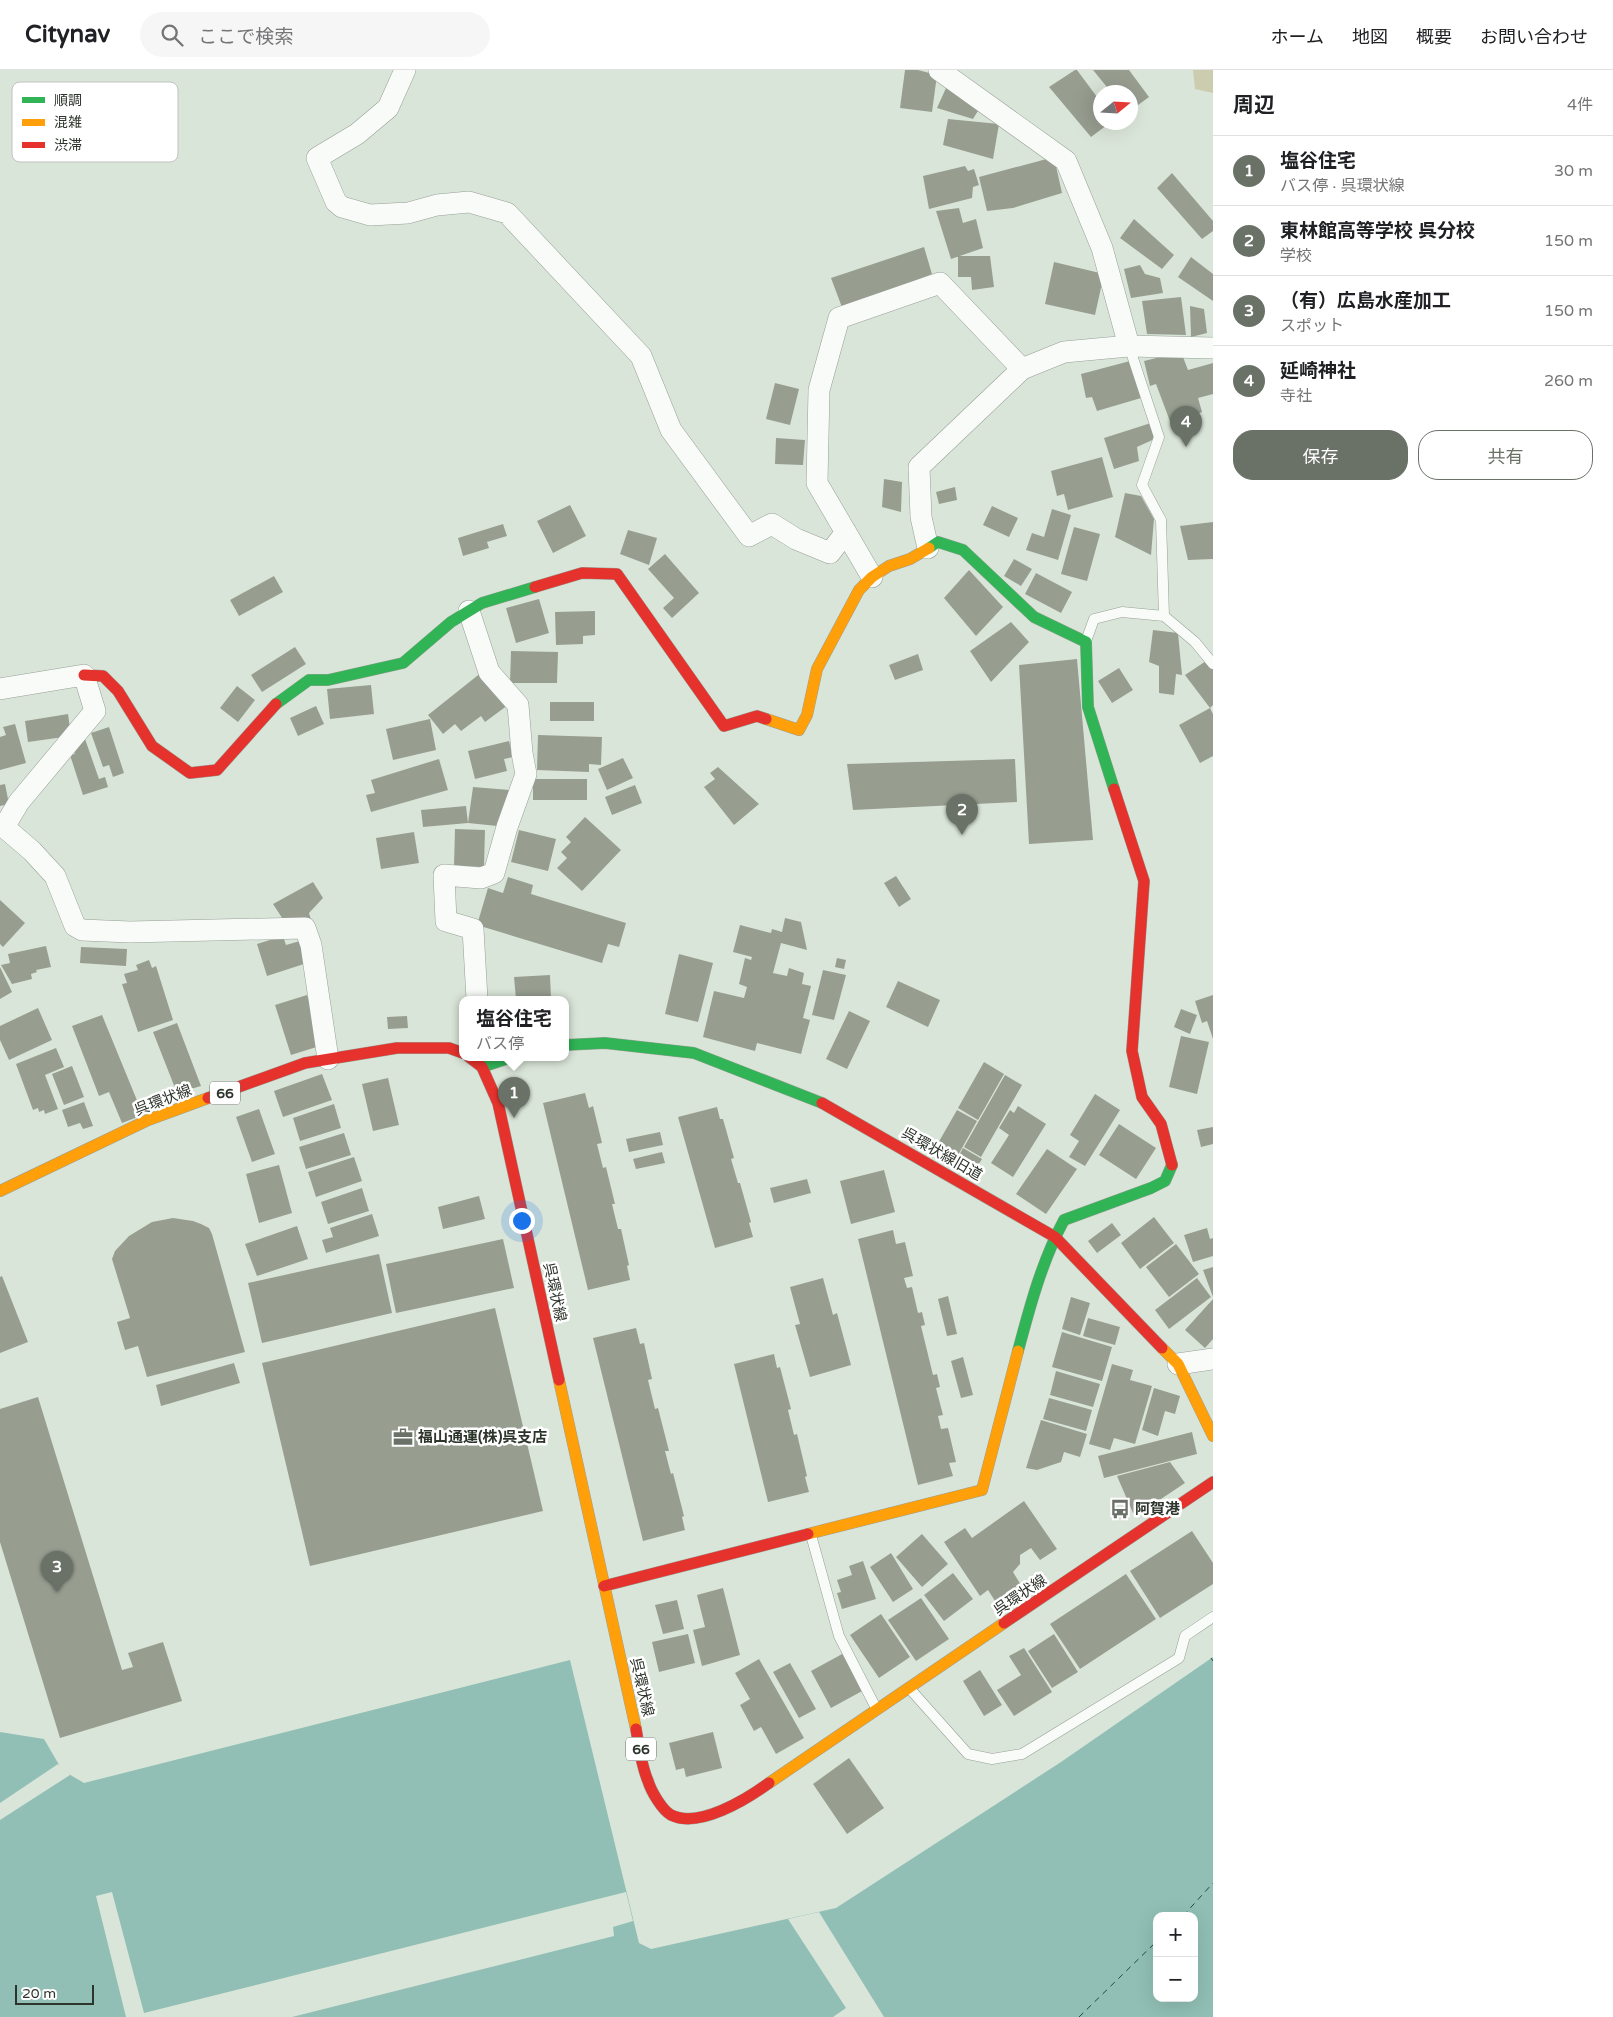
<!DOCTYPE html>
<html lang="ja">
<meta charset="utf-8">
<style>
:root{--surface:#fff;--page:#f6f6f6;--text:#202124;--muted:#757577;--line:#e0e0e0;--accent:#6a7268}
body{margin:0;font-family:"Varela Round","Noto Sans JP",sans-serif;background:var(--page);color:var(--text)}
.controls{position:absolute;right:15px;bottom:15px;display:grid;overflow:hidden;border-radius:10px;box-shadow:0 5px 20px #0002}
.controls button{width:45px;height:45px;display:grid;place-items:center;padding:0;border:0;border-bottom:1px solid var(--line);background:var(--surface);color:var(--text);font:25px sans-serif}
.compass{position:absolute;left:1093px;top:15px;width:45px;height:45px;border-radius:50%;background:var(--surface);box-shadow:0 5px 20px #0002;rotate:72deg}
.scale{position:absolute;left:15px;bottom:12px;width:79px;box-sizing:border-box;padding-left:5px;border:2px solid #2d342b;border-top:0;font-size:14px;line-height:18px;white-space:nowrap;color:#2d342b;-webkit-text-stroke:4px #fff;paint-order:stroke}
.you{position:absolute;left:521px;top:1150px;width:18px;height:18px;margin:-12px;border:4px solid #fff;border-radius:50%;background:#1a73e8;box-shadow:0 0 0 8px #1a73e833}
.badge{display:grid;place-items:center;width:32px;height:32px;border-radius:50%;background:var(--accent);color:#fff;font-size:16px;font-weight:700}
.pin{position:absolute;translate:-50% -41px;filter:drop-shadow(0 1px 2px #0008)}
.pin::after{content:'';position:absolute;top:26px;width:18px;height:15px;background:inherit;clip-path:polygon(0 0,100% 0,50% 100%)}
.popup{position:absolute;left:459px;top:926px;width:110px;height:65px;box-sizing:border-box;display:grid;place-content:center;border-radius:10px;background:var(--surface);filter:drop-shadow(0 1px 4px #0005);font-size:16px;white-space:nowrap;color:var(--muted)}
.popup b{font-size:19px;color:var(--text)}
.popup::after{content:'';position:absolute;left:50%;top:100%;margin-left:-10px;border:10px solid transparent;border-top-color:var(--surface)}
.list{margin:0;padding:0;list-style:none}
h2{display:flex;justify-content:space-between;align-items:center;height:65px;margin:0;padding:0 20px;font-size:21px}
h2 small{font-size:16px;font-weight:400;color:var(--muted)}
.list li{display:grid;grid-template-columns:32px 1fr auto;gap:15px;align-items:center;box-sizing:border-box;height:70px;padding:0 20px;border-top:1px solid var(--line)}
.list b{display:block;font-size:19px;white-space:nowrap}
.list p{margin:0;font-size:16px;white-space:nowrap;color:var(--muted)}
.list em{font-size:16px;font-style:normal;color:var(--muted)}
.actions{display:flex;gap:10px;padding:15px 20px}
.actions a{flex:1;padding:11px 0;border:1px solid var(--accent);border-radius:20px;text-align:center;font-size:18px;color:var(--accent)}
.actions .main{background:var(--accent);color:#fff}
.icon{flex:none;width:28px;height:28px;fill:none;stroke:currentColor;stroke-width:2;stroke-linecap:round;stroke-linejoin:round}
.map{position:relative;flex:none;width:1213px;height:1947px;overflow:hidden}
header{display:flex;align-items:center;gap:30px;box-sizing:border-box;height:70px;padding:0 25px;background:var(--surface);border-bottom:1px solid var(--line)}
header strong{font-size:24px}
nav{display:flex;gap:28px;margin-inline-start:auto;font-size:18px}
.search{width:350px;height:45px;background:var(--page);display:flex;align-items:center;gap:12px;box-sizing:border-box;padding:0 18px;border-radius:28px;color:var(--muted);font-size:19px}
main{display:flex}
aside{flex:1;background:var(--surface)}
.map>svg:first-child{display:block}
.green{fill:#cccdaf}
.water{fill:#91bfb5;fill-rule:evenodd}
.pier{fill:#dae5d9}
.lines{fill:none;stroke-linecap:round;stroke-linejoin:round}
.ferry{stroke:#184d47;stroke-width:1;stroke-dasharray:6 5;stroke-linecap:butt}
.building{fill:#979e90}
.lane-casing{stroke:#97a096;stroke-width:11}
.street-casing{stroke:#97a096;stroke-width:22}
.fast-casing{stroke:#97a096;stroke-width:12}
.slow-casing{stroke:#97a096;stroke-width:12}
.jam-casing{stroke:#97a096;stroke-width:12}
.lane{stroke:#f9fbf9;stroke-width:10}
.street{stroke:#f9fbf9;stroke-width:21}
.fast{stroke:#30b455;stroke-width:11}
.slow{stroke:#ff9f0a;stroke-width:11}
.jam{stroke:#e5322d;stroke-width:11}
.labels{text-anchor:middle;stroke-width:5;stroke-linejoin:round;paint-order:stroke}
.shield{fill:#fff;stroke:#6c716b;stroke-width:1}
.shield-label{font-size:14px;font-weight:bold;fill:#2d342b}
.street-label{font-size:15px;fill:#2d342b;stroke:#fff}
.poi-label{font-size:15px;font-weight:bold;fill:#2d342b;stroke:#fff;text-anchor:start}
.key{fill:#fff;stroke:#c0c2bf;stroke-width:1}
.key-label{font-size:14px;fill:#2d342b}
</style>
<header>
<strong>Citynav</strong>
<div class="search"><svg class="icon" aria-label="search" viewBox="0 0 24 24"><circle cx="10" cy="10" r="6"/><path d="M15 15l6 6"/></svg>ここで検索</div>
<nav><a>ホーム</a><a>地図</a><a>概要</a><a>お問い合わせ</a></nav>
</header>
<main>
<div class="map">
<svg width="1213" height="1947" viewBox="0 0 1213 1947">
<rect width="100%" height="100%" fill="#dae5d9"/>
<path class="green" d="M1193 0H1213V23L1195 19Z"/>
<path class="water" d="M1213 1587V1947H0V1662L44 1669 62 1700 84 1713 570 1590 639 1873 651 1879 836 1838 1061 1692ZM1157 1846H1194V1928H1157Z"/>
<path class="pier" d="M58 1694 70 1705 0 1750V1733Z
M112 1822 144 1943 626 1822 633 1851 613 1857 614 1866 292 1947H126L96 1826Z
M819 1842 884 1947H833L846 1938 788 1849Z"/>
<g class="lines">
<path class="ferry" d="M1211 1588 1213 1591
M1183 1846 1213 1813
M1079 1947 1157 1871"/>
</g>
<path class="building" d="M905 0H918L937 5 932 42 900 38Z
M1075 0H1077L1100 31V52H1111L1091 67 1049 17Z
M1093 0H1129L1149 27 1130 41V22H1111Z
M946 18 981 36 973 49 937 38Z
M948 49 999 54 993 89 943 75Z
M1054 87 1062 123 1013 138 987 141 979 107Z
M965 96 968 101 974 99 979 115 973 117 972 128 929 139 923 106Z
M1172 103 1213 151V161L1202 169 1157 118Z
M959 138 963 153 976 149 983 178 951 189 936 141Z
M1134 149 1174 185 1162 199 1120 168Z
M924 177 932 204 843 240 831 208Z
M958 186H990L994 217 972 220 971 207H958Z
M1191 187 1213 204V231L1178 207Z
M1054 192 1104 204 1095 245 1045 234Z
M1140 195 1145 204 1160 208 1163 223 1131 228 1124 199Z
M1181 227 1186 265 1147 264 1142 231Z
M1190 236 1204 239 1207 263 1191 267Z
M1181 282 1188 300 1213 293V324L1198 328 1202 342 1171 354 1156 314 1150 316 1144 291Z
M1130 291 1141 328 1097 341 1092 327 1086 328 1081 304Z
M775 313 799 319 790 355 766 349Z
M1151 353 1159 367 1137 377 1139 391 1114 399 1104 368Z
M776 368 805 370 803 395 775 394Z
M1102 387 1113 427 1068 440 1064 424 1057 426 1051 401Z
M884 409 902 412 901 442 882 437Z
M955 417 957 430 939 434 936 422Z
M1125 423 1141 426 1154 449 1151 485 1115 467Z
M570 435 586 466 553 483 537 451Z
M992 436 1018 448 1009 467 983 455Z
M1052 439 1071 445 1058 490 1026 480 1032 463 1044 467Z
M1213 452V489L1188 490 1180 456Z
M503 454 507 466 487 472 489 478 463 486 458 468Z
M1074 457 1100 464 1087 511 1061 504Z
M628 460 657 468 649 495 620 484Z
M665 484 699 523 672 548 663 538 674 528 648 499Z
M1014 489 1032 499 1021 516 1004 506Z
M969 500 1003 537 976 566 944 528Z
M1036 503 1072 522 1061 543 1025 524Z
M274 506 283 522 239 546 230 530Z
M539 529 549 563 516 573 506 538Z
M595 541V565L583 566V574L556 575 555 542Z
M1011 552 1029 572 991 612 970 581Z
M1153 560 1178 563 1182 605 1176 604 1174 625 1159 623V596L1149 592Z
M295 577 306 594 262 622 251 605Z
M511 581 558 582 557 613H510Z
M918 584 923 600 895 610 889 595Z
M1077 589 1093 770 1029 774 1019 595Z
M1206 591 1213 599V635L1210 638 1185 605Z
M1119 598 1133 620 1112 633 1098 611Z
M482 602 508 635 485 652 481 646 461 661 455 654 443 664 428 645Z
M371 615 374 644 330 649 327 619Z
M237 616 255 630 238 652 220 638Z
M550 632H594V651H550Z
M316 636 324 654 298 666 290 648Z
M1210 638 1213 644V686L1200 693 1179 655Z
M68 644 71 666 28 672 25 651Z
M430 649 436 680 393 690 386 659Z
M15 654 26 693 0 700V667L6 665 3 657Z
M109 657 124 703 113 707 109 695 103 697 91 663Z
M538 665 602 667 601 695 589 694V702L537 700Z
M85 669 99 709 105 707 108 717 83 725 70 685 75 684 72 673Z
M509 671 513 687 504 689 507 701 475 709 468 681Z
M623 688 633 708 607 720 598 699Z
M439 689 448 720 371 742 366 725 375 723 371 710Z
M1015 689 1017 732 853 740 847 694Z
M718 697 759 734 734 755 704 717 715 709 710 703Z
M533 709H587V730H533Z
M5 714 9 734 0 736V715Z
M635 715 642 733 612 745 605 727Z
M473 717 510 720 507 757 468 753Z
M466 736 468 753 423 757 421 740Z
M585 747 621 780 582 821 557 798 567 788 561 782 571 772 566 767Z
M455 759 485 760 484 797 454 796Z
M519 760 556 769 548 801 511 792Z
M414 762 419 793 381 799 376 768Z
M896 806 911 829 899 837 884 813Z
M508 807 533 815 531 824 626 853 619 877 608 874 602 893 477 855 488 818 503 823Z
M313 812 323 828 309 843 311 850 288 857 273 834Z
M0 830 25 853 3 877 0 874Z
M785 848 801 852 807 880 781 873 773 903 787 906 789 898 804 903 802 914 811 916 803 948 810 950 801 984 757 973 755 981 703 967 714 921 744 928 747 917 739 914 745 888 751 890 752 887 733 882 740 855 771 863 772 859 782 862Z
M283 866 286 875 300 871 307 893 267 906 257 874Z
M46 876 51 897 36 900 37 902 31 904 32 909 12 914 1 895 10 893 8 884Z
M81 877 127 879 126 896 80 893Z
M679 884 713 893 698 952 665 944Z
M837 888 846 890 844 899 835 897Z
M149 890 152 898 156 896 173 950 138 962 122 914 127 913 124 904 138 900 136 895Z
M0 897 12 922 0 929Z
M823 900 846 905 834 950 812 945Z
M550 905 551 929H516L514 907Z
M898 911 940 930 928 957 886 937Z
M307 925 323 975 291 985 275 935Z
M1213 925V969L1207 951 1202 953 1195 931Z
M38 938 52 970 9 990 0 970V956Z
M1181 939 1197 945 1190 964 1174 957Z
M849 941 870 951 847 999 826 989Z
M102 945 143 1045 122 1053 109 1022 99 1026 72 956Z
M407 946 408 958 388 959 387 947Z
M177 953 201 1016 177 1023 153 962Z
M1181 966 1209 972 1197 1024 1169 1017Z
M56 978 64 997 45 1005 58 1039 45 1044 44 1040 39 1042 38 1038 33 1040 16 994Z
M984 992 1004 1004 978 1050 958 1038Z
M72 996 84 1027 64 1035 52 1004Z
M322 1004 332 1030 283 1047 274 1021Z
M1005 1005 1022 1015 981 1087 964 1077Z
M388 1008 399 1055 373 1061 362 1014Z
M585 1023 589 1038 593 1036 602 1073 597 1074 603 1098 606 1097 615 1134H612L618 1159H621L629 1195 627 1196 630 1210 588 1220 543 1033Z
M1095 1024 1120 1040 1085 1096 1069 1087 1079 1071 1070 1065Z
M84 1032 93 1056 83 1059 80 1053 68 1057 62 1040Z
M334 1034 341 1058 300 1071 293 1048Z
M1018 1036 1046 1054 1013 1107 991 1093 1009 1065 999 1058 1010 1040 1014 1043Z
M717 1037 720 1049H723L734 1088 731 1089 738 1113H740L751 1152 749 1153 753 1167 715 1178 678 1047Z
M259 1039 275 1084 252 1092 236 1047Z
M957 1040 977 1051 957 1087 937 1075Z
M1119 1054 1156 1078 1136 1109 1099 1085Z
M1213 1057V1074L1201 1077 1197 1060Z
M660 1062 663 1075 629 1082 626 1069Z
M344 1063 351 1085 306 1099 299 1077Z
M963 1078 982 1089 977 1097 958 1087Z
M1047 1079 1077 1099 1046 1144 1016 1124Z
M662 1082 665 1093 636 1099 633 1089Z
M354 1087 362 1111 316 1127 308 1102Z
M279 1095 292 1143 259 1153 246 1104Z
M884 1100 895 1142 851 1154 840 1111Z
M807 1109 811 1123 774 1133 770 1118Z
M362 1118 369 1141 328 1154 321 1132Z
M479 1126 485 1149 443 1159 438 1137Z
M372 1144 379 1166 326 1183 322 1170 333 1167 330 1158Z
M1154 1147 1174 1173 1140 1199 1121 1173Z
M173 1148 193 1151 201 1154 209 1158 212 1164 245 1282 147 1307 138 1276 125 1280 117 1252 130 1248 112 1189 115 1181 129 1166 152 1152Z
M1112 1153 1121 1165 1097 1183 1088 1171Z
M297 1156 308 1189 257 1206 245 1174Z
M1207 1158 1210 1169 1213 1168V1186L1193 1192 1184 1165Z
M893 1160 896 1174 905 1172 913 1206 904 1208 907 1218 912 1217 918 1243 922 1242 925 1255 921 1256 933 1305 937 1304 940 1317 936 1318 943 1345 938 1346 941 1359 948 1358 956 1392 949 1393 953 1406 918 1415 858 1169Z
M503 1169 514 1218 396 1243 386 1194Z
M1176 1174 1199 1204 1169 1227 1146 1197Z
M379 1184 392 1243 262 1273 248 1213Z
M1213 1197V1227L1203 1200Z
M2 1206 28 1272 0 1283V1207Z
M823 1208 833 1245 837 1243 851 1295 810 1307 795 1255 800 1254 790 1217Z
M1197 1208 1211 1227 1169 1259 1155 1240Z
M948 1226 957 1264 947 1266 938 1229Z
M1071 1227 1090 1233 1080 1265 1062 1259Z
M1213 1229V1269L1205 1278 1185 1260Z
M495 1238 543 1441 310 1496 262 1293Z
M1088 1248 1120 1257 1115 1275 1083 1266Z
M636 1258 640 1274 644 1273 652 1309 648 1310 655 1339 658 1338 669 1381H665L671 1404 673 1403 684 1446 682 1447 685 1460 643 1471 593 1268Z
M1062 1262 1112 1277 1102 1311 1052 1297Z
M774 1284 777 1298 780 1297 791 1339 788 1340 794 1365 797 1364 807 1406 805 1407 809 1422 768 1432 734 1294Z
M963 1287 973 1325 961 1328 951 1291Z
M234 1293 240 1313 161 1336 156 1315Z
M1112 1294 1133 1300 1130 1310 1152 1316 1135 1374 1114 1368 1110 1380 1089 1374Z
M1056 1301 1100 1314 1093 1337 1050 1325Z
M1154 1318 1180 1326 1175 1344 1165 1341 1158 1366 1142 1360Z
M38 1327 122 1600 133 1597 128 1583 163 1572 182 1631 60 1668 0 1472V1339Z
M1049 1328 1092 1340 1086 1361 1043 1349Z
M1041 1350 1087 1364 1080 1387 1064 1382 1061 1392 1037 1400 1026 1398Z
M1192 1362 1197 1384 1104 1408 1098 1386Z
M1170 1392 1185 1413 1146 1439 1133 1443 1117 1406Z
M1024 1431 1057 1479 1040 1490 1031 1478 1020 1485V1494L1013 1502 1021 1515 995 1531 988 1520 980 1526 944 1472 965 1458 972 1468Z
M1192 1461 1213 1493V1514L1160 1548 1130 1501Z
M922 1464 948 1494 922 1517 896 1487Z
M891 1483 913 1519 893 1532 870 1497Z
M863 1491 876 1529 842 1539 837 1523 841 1522 837 1510 852 1505 849 1496Z
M953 1503 973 1529 944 1551 924 1525Z
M1126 1504 1156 1549 1080 1599 1050 1554Z
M723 1518 740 1585 702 1596 693 1560 705 1557 697 1525Z
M921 1528 949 1569 916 1591 888 1550Z
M677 1530 684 1559 663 1564 655 1535Z
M881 1544 910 1587 879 1608 850 1565Z
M688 1564 695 1593 659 1602 652 1572Z
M1054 1564 1078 1602 1052 1618 1028 1581Z
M1024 1578 1052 1622 1014 1646 997 1620 1021 1605 1009 1586Z
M844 1583 864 1620 831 1638 811 1601Z
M759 1589 804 1668 776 1684 761 1657 754 1661 740 1635 750 1629 735 1603Z
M790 1593 816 1639 799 1648 773 1602Z
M980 1600 1002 1635 984 1646 963 1611Z
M713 1662 722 1698 686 1707 684 1698 676 1700 669 1673Z
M849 1688 884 1738 847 1764 813 1714Z"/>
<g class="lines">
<defs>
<path id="lane" d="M1129 276 1159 367 1142 415 1161 450 1164 546
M1086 571 1094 549 1122 542 1164 546 1195 572 1213 594
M811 1465 839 1566 876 1638
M910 1619 968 1684 992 1689 1022 1684 1179 1588 1185 1566 1213 1547"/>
<path id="street" d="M405 0 388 38 357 64 317 88 336 132 342 137 370 145 408 143 437 135 469 132 507 143 641 286 671 360 749 466 772 454 796 469 830 483 846 462
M939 0 1066 91 1102 178 1129 276
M928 478 921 447 919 397 1022 299 1064 282 1129 276 1213 278
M872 507 817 413 819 320 839 248 940 213 1022 299
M469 541 489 602 518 635 522 683 526 704 507 757 494 803 481 808 444 805 446 851 473 859 477 929
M0 619 84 605 95 641 19 732 4 757 0 755
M4 757 32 781 55 806 75 856 82 860 130 862 305 858 311 875 328 989
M1178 1294 1213 1289"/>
<path id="fast" d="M929 478 938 472 963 480 1034 547 1086 572 1088 637 1114 719
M276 634 309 610H328L403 593 451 552 482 533 535 517
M565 975 605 973 694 983 822 1033
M482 997 512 987
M1018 1281C1030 1236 1042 1191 1064 1150L1151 1118 1165 1111 1172 1095"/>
<path id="slow" d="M766 649 799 660 807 645 817 599 859 520 872 507 889 496 910 489 929 478
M0 1121 148 1050 208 1028
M1162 1278 1178 1294 1213 1366
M559 1310 636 1659
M808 1464 982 1420 1018 1281
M769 1713 1004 1553"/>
<path id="jam" d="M535 517 582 503 617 504 724 656 757 646 766 649
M84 605 103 606 118 621 152 676 190 703 217 700 276 634
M1114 719 1144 811 1132 981 1142 1027 1161 1054 1172 1095
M469 987 482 997 498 1033 559 1310
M208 1028 305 993 397 978H449L463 983
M822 1033 1055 1167 1162 1278
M604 1516 808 1464
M1004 1553 1213 1412
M636 1659C639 1676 641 1695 648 1711 651 1721 662 1740 671 1745 699 1759 747 1729 769 1713"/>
</defs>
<use href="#lane" class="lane-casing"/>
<use href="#street" class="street-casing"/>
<use href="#fast" class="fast-casing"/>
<use href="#slow" class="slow-casing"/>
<use href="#jam" class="jam-casing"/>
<use href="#lane" class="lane"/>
<use href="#street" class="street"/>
<use href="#fast" class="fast"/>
<use href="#slow" class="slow"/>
<use href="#jam" class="jam"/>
</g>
<defs>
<symbol id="office-bare" viewBox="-9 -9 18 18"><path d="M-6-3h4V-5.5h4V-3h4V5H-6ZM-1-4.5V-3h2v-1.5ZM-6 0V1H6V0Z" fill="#6a7268" stroke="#fff" stroke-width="2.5" paint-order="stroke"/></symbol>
<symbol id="bus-bare" viewBox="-9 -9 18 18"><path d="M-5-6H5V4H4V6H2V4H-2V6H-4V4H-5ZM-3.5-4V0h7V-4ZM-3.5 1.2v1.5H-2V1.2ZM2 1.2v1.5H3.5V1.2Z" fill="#6a7268" stroke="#fff" stroke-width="2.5" paint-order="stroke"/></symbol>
</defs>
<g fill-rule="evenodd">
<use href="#office-bare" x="389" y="1353" width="28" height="28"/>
<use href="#bus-bare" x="1106" y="1425" width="28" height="28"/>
</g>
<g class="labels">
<g class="shield">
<rect x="210" y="1011.5" width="30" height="23" rx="4"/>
<rect x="626" y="1667.5" width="30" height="23" rx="4"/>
</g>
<g class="shield-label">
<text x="225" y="1028">66</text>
<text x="641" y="1684">66</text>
</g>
<g class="street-label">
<text transform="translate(163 1030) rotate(-21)" y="5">呉環状線</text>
<text transform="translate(942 1084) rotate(30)" y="5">呉環状線旧道</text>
<text transform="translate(555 1222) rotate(78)" y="5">呉環状線</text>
<text transform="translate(1020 1525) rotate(-34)" y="5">呉環状線</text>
<text transform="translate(642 1617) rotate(77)" y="5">呉環状線</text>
</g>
<g class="poi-label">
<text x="418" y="1372">福山通運(株)呉支店</text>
<text x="1135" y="1444">阿賀港</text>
</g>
</g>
<rect x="12" y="12" width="166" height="80" rx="8" class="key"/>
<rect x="22" y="27" width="23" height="6" fill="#30b455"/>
<rect x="22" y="49" width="23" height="7" fill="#ff9f0a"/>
<rect x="22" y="72" width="23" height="6" fill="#e5322d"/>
<g class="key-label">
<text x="54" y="35">順調</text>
<text x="54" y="57">混雑</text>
<text x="54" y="80">渋滞</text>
</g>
</svg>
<div class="controls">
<button>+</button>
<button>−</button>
</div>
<svg class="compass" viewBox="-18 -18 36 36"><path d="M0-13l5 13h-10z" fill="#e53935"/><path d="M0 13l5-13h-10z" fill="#757577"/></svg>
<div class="scale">20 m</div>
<div class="you"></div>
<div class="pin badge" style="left:514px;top:1048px">1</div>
<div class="popup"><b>塩谷住宅</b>バス停</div>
<div class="pin badge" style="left:962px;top:765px">2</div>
<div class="pin badge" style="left:57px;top:1522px">3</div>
<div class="pin badge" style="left:1186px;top:377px">4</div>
</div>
<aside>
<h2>周辺<small>4件</small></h2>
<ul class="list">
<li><span class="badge">1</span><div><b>塩谷住宅</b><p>バス停 · 呉環状線</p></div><em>30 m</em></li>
<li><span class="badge">2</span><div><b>東林館高等学校 呉分校</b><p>学校</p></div><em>150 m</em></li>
<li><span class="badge">3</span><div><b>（有）広島水産加工</b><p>スポット</p></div><em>150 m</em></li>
<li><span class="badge">4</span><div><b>延崎神社</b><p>寺社</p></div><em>260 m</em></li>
</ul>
<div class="actions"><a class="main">保存</a><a>共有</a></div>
</aside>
</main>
